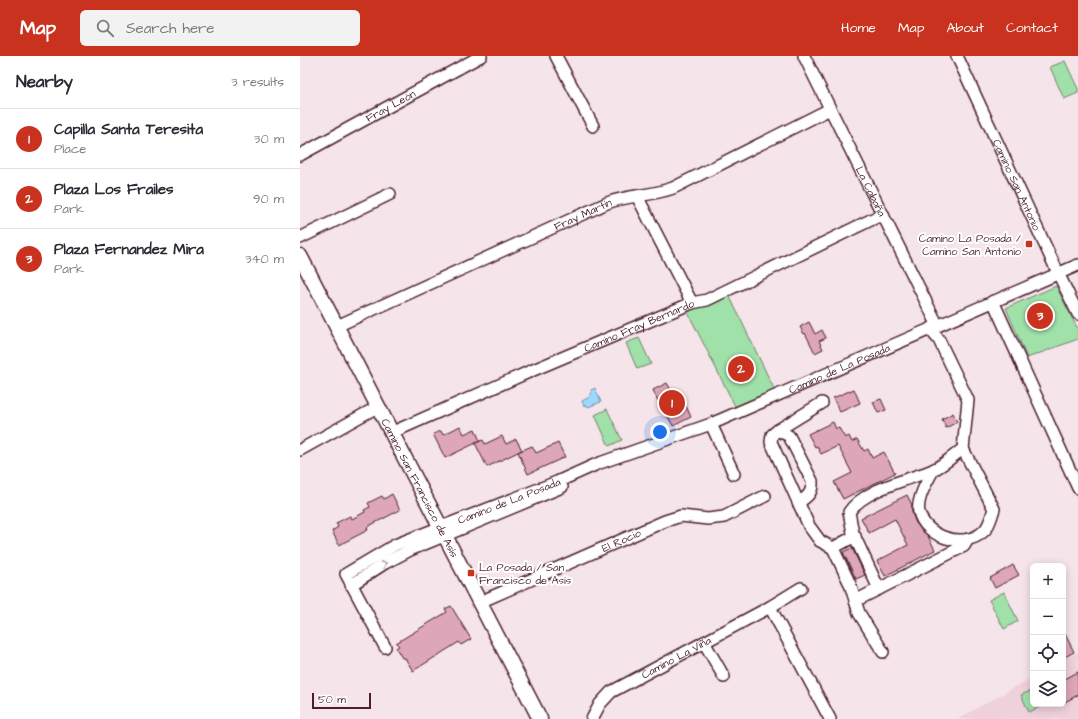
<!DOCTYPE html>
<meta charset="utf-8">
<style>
:root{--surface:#fff;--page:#f2f2f3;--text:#2b2b33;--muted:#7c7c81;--line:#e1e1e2;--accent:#c8321e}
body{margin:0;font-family:"Architects Daughter",sans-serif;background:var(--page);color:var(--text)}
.controls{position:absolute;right:12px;bottom:12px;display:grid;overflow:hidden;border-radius:6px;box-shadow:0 2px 10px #0003}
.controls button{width:36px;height:36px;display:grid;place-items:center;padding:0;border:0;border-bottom:1px solid var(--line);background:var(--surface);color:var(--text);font:20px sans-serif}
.scale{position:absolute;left:12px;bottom:10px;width:59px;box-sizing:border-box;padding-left:4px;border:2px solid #4a1f2b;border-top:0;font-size:11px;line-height:14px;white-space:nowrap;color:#4a1f2b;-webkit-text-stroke:3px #fff;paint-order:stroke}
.you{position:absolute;left:360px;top:376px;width:14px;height:14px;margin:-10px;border:3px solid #fff;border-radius:50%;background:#1a73e8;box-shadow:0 0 0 6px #1a73e833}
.badge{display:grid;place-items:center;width:26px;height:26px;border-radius:50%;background:var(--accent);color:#fff;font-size:13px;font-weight:700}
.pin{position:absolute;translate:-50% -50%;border:2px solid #fff;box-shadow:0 1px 4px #0006}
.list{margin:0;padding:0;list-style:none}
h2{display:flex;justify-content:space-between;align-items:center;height:52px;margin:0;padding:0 16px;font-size:17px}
h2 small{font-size:13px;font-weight:400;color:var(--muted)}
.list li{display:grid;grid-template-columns:26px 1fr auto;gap:12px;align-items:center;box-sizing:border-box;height:60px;padding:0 16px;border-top:1px solid var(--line)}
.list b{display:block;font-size:15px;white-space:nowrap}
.list p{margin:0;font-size:13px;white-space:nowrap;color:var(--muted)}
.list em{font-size:13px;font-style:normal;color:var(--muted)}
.icon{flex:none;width:22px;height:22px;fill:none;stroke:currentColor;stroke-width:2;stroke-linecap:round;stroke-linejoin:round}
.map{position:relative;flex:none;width:778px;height:663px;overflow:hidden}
header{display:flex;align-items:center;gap:24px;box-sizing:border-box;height:56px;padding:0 20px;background:var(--accent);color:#fff}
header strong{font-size:19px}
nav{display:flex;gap:22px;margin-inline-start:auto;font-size:14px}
.search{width:280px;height:36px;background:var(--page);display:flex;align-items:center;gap:10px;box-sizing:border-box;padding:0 14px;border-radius:6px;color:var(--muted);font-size:15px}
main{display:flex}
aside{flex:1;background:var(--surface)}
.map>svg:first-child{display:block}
.built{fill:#eed1db}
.green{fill:#a0e0a9;stroke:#75806a}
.water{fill:#9dd9fe;stroke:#7c8faa}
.building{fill:#dda6b9;stroke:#4a1f2b}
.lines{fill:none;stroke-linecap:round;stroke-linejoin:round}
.minor-casing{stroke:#4a1f2b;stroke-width:14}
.major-casing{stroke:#4a1f2b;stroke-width:17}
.minor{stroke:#fff;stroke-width:11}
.major{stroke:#fff;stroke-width:14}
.oneway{stroke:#ae9aa0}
.poi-dot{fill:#c8321e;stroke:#fff;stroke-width:1.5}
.labels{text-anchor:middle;stroke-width:4;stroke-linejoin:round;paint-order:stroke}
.street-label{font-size:11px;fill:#4a1f2b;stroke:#fff}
.poi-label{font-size:11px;fill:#4a1f2b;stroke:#fff;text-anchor:end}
</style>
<header>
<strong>Map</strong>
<div class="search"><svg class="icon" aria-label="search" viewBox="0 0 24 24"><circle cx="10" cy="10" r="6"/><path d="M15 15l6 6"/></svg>Search here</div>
<nav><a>Home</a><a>Map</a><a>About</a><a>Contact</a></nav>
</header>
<main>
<aside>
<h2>Nearby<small>3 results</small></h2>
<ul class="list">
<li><span class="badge">1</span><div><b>Capilla Santa Teresita</b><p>Place</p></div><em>30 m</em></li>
<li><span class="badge">2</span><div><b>Plaza Los Frailes</b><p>Park</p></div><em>90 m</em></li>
<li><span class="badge">3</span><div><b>Plaza Fernandez Mira</b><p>Park</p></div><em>340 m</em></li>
</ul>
</aside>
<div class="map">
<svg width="778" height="663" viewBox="0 0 778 663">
<rect width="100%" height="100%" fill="#f5e4ea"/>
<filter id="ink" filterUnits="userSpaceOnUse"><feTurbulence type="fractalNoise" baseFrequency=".025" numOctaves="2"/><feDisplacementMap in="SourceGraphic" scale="8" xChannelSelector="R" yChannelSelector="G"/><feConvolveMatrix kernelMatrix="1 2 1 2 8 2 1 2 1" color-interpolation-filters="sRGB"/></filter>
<g filter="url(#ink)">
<path class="built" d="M778 596V663H658L733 621V648H763V604Z"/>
<path class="green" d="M765 5 778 33V37L764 43 750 11Z
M756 230 775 268 778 272V283L727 302 706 252Z
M428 237 475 335 436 352 387 255Z
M339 282 351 308 337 313 326 287Z
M307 353 322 384 309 390 295 359Z
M704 536 718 565 704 573 689 544Z
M733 634V648H747L729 656 721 639Z"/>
<path class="water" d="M295 332 301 346 288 351 287 349 284 350 282 345 290 341 289 339 292 337 291 334Z"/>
<path class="building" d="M509 266 515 278 522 274 526 282 519 285 523 293 515 297 505 277 504 278 500 271Z
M367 327 381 352 386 350 391 361 373 370 367 359 372 356 364 342 358 345 353 334Z
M554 333 560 347 540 356 533 342Z
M581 343 586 354 578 357 573 346Z
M653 357 657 366 646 372 642 363Z
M533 366 536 373 539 372 545 382 549 380 552 386 557 383 564 395 568 393 572 402 584 396 595 417 543 443 534 426 552 417 538 390 521 398 517 390 515 391 508 378Z
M160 370 164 378 175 373 180 385 145 402 133 378 141 375 143 379Z
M202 380 206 388 216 383 222 394 187 411 175 387 183 384 185 388Z
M258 387 265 401 228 418 218 396 232 390 236 397Z
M92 438 100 454 67 471 68 474 39 489 32 475 38 471 36 467 50 460 52 463 65 456 64 454 70 451 68 447 82 440 84 443Z
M607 439 612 449V457L616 467 628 480 635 494 585 520 577 505 608 489 595 463 569 477 561 462Z
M552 492 565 519 556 523 543 496Z
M713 509 719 519 695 532 690 522Z
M151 550 171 583 161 589 159 586 113 615 105 602H102L96 592 99 590 96 587 147 556 145 553Z
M763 574 774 596 763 602Z
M778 616V639L763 647V624Z"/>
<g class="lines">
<defs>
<g id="minor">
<path d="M256 0 293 70"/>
<path id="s1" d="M504 0 638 270"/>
<path id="s2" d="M657 0 758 217 778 258"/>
<path id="s3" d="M0 99 181 0"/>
<path d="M337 140 392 247"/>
<path d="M0 182 90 138"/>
<path d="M693 245 778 432"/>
<path id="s4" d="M37 270 307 147C328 139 351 140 373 132L530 53"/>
<path d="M522 347 478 374 472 379 471 386 509 470 520 485 533 492"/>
<path d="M411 368 434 418"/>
<path d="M478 374 489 380 512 425C513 437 507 441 498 447"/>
<path id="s5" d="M93 376 231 315 392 247 407 244 583 158"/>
<path d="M0 394 79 350"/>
<path d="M634 413C628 423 616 444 619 456 625 481 664 494 684 475 690 469 691 461 694 453L663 393"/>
<path d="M555 480 533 492 550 528 559 557 583 596"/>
<path d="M51 529 85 507 110 494 262 431"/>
<path d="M579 533 553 477 549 456C564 433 608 424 633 414 644 409 654 399 663 393L668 344 639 284 630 273"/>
<path d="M555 545 664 490 668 483"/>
<path id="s6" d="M180 546 365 465 381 460 408 463 424 461 465 440"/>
<path d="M470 551 530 663"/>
<path d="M404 586 424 621"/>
<path id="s7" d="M85 591 46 518 95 489 110 483 257 426 297 408 411 368 778 209"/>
<path id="s8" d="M292 663 300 648 311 636 470 551 501 532"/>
</g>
<g id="major">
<path id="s9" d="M0 200 240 663"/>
</g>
</defs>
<use href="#minor" class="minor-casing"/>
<use href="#major" class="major-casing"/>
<use href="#minor" class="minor"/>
<use href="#major" class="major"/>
</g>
<defs><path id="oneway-chevron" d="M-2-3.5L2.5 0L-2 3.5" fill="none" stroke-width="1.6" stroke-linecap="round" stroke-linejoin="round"/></defs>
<use class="oneway" href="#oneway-chevron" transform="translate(84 508) rotate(-30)"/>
</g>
<g class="poi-dot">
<rect x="725" y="184" width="8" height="8" rx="2"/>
<rect x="167" y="513" width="8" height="8" rx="2"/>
</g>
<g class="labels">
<g class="street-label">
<text dy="4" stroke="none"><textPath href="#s3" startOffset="103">Fray León</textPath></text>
<text dy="4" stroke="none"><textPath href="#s2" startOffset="142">Camino San Antonio</textPath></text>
<text dy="4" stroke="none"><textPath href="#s1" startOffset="151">La Cabaña</textPath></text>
<text dy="4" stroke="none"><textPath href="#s4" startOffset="270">Fray Martín</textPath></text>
<text dy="4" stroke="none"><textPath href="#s5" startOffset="268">Camino Fray Bernardo</textPath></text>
<text dy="4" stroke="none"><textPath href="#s7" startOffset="618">Camino de La Posada</textPath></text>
<text dy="4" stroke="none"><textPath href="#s9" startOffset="261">Camino San Francisco de Asís</textPath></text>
<text dy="4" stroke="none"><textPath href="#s7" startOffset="262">Camino de La Posada</textPath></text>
<text dy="4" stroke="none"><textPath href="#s6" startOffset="154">El Rocio</textPath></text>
<text dy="4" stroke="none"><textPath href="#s8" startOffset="107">Camino La Viña</textPath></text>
</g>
<g class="poi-label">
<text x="721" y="186">Camino La Posada /<tspan x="721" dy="13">Camino San Antonio</tspan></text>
<text x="179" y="515" text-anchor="start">La Posada / San<tspan x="179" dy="13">Francisco de Asís</tspan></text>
</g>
</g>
</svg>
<div class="controls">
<button>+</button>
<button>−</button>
<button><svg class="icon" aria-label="locate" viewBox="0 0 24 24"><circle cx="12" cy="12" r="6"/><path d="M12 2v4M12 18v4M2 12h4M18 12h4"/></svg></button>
<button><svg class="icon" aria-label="layers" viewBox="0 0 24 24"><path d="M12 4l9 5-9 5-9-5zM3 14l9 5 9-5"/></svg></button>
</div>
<div class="scale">50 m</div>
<div class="you"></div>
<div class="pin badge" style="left:372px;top:347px">1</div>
<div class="pin badge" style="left:441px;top:313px">2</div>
<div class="pin badge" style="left:740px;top:260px">3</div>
</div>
</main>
